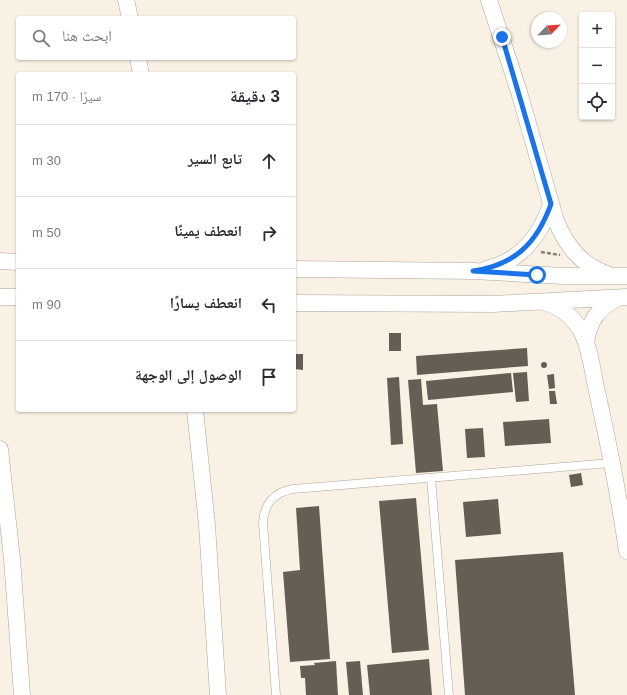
<!DOCTYPE html>
<html lang="ar">
<meta charset="utf-8">
<style>
:root{--surface:#fff;--page:#f7f7f7;--text:#2b2b33;--muted:#7c7c81;--line:#e1e1e2}
body{margin:0;font-family:Arial,"Noto Naskh Arabic",sans-serif;background:var(--page);color:var(--text);direction:rtl}
.controls{position:absolute;right:12px;top:12px;display:grid;overflow:hidden;border-radius:4px;box-shadow:0 1px 3px #0004}
.controls button{width:36px;height:36px;display:grid;place-items:center;padding:0;border:0;border-bottom:1px solid var(--line);background:var(--surface);color:var(--text);font:20px sans-serif}
.compass{position:absolute;left:531px;top:12px;width:36px;height:36px;border-radius:50%;background:var(--surface);box-shadow:0 1px 3px #0004;rotate:65deg}
.stop{position:absolute;width:12px;height:12px;margin:-9px;border:3px solid #1a73e8;border-radius:50%;background:#fff}
.stop.end{background:#1a73e8;border-color:#fff;box-shadow:0 1px 4px #0008}
.list{margin:0;padding:0;list-style:none}
h2{display:flex;justify-content:space-between;align-items:center;height:52px;margin:0;padding:0 16px;font-size:17px}
h2 small{font-size:13px;font-weight:400;color:var(--muted)}
.list li{display:grid;grid-template-columns:26px 1fr auto;gap:12px;align-items:center;box-sizing:border-box;height:72px;padding:0 16px;border-top:1px solid var(--line)}
.list b{display:block;font-size:15px;white-space:nowrap}
.list em{font-size:13px;font-style:normal;color:var(--muted)}
.icon{flex:none;width:22px;height:22px;fill:none;stroke:currentColor;stroke-width:2;stroke-linecap:round;stroke-linejoin:round}
.map{position:relative;flex:none;width:627px;height:695px;overflow:hidden;direction:ltr}
.search{position:absolute;background:var(--surface);box-shadow:0 1px 3px #0004;left:16px;top:16px;width:280px;height:44px;display:flex;align-items:center;gap:10px;box-sizing:border-box;padding:0 14px;border-radius:4px;color:var(--muted);font-size:15px}
.panel{position:absolute;background:var(--surface);box-shadow:0 1px 3px #0004;left:16px;top:72px;width:280px;height:340px;border-radius:4px;direction:rtl}
.map>svg:first-child{display:block}
.building{fill:#665e54}
.lines{fill:none;stroke-linecap:round;stroke-linejoin:round}
.lane-casing{stroke:#aea59a;stroke-width:9}
.street-casing{stroke:#aea59a;stroke-width:17}
.path{stroke:#87817a;stroke-width:2.5;stroke-dasharray:4 2;stroke-linecap:butt}
.lane{stroke:#fff;stroke-width:8}
.street{stroke:#fff;stroke-width:16}
.route{stroke:#1a73e8;stroke-width:5}
</style>
<div class="map">
<svg width="627" height="695" viewBox="0 0 627 695">
<rect width="100%" height="100%" fill="#faf1e5"/>
<path class="building" d="M389 333H401V351H389Z
M527 348 528 366 417 375 416 356Z
M294 354H303V370L294 369Z
M541 365a3 3 0 1 1 6 0a3 3 0 1 1-6 0Z
M527 372 529 401 516 402 513 373Z
M511 373 513 392 428 400 426 381Z
M554 374 555 388 549 389 547 375Z
M399 377 403 444 391 445 387 378Z
M421 379 423 405 437 404 443 471 416 473 408 380Z
M549 391H555L557 404H550Z
M549 419 551 443 505 446 503 422Z
M483 428 485 457 467 458 465 429Z
M581 473 583 485 571 487 569 475Z
M416 498 429 650 392 653 379 501Z
M498 499 501 534 466 537 463 502Z
M319 506 330 659 290 662 283 572 300 570 296 508Z
M563 552 575 695H465L455 560Z
M429 659 432 695H370L367 665Z
M336 661 338 695H306L305 678H301L300 666 315 665 314 663Z
M360 661 363 695H349L346 662Z"/>
<g class="lines">
<defs>
<path id="lane" d="M431 478 449 695
M276 695 263 523C264 504 274 492 293 489L611 463"/>
<path id="street" d="M126 0 130 18
M489 0 519 92 556 221C567 247 582 266 610 275
M138 58 141 74
M0 261 18 262
M294 269 473 271 563 276H627
M486 269C520 262 541 235 551 204
M0 297H18
M544 302C560 307 573 316 581 331 590 347 592 369 596 387 608 441 619 496 627 551
M294 303 493 304 627 297
M586 343C589 321 598 308 618 298
M195 410 207 525 218 695
M0 449 12 559 22 695"/>
</defs>
<use href="#lane" class="lane-casing"/>
<use href="#street" class="street-casing"/>
<path class="path" d="M541 252 560 255"/>
<use href="#lane" class="lane"/>
<use href="#street" class="street"/>
</g>
<g class="lines">
<path class="route" d="M502 37 551 204C537 243 515 265 473 271L537 275"/>
</g>
</svg>
<div class="controls">
<button>+</button>
<button>−</button>
<button><svg class="icon" aria-label="locate" viewBox="0 0 24 24"><circle cx="12" cy="12" r="6"/><path d="M12 2v4M12 18v4M2 12h4M18 12h4"/></svg></button>
</div>
<svg class="compass" viewBox="-18 -18 36 36"><path d="M0-13l5 13h-10z" fill="#e53935"/><path d="M0 13l5-13h-10z" fill="#7c7c81"/></svg>
<div class="stop" style="left:537px;top:275px"></div>
<div class="stop end" style="left:502px;top:37px"></div>
<div class="search"><svg class="icon" aria-label="search" viewBox="0 0 24 24"><circle cx="10" cy="10" r="6"/><path d="M15 15l6 6"/></svg>ابحث هنا</div>
<section class="panel">
<h2>3 دقيقة<small>سيرًا · 170 m</small></h2>
<ul class="list">
<li><svg class="icon" aria-label="ahead" viewBox="0 0 24 24"><path d="M12 20V5M6 11l6-6 6 6"/></svg><div><b>تابع السير</b></div><em>30 m</em></li>
<li><svg class="icon" aria-label="right" viewBox="0 0 24 24"><path d="M7 20v-9h11M14 6l5 5-5 5"/></svg><div><b>انعطف يمينًا</b></div><em>50 m</em></li>
<li><svg class="icon" aria-label="left" viewBox="0 0 24 24"><path d="M17 20v-9H6M10 6l-5 5 5 5"/></svg><div><b>انعطف يسارًا</b></div><em>90 m</em></li>
<li><svg class="icon" aria-label="arrive" viewBox="0 0 24 24"><path d="M6 21V4h12l-3 4 3 4H6"/></svg><div><b>الوصول إلى الوجهة</b></div></li>
</ul>
</section>
</div>
